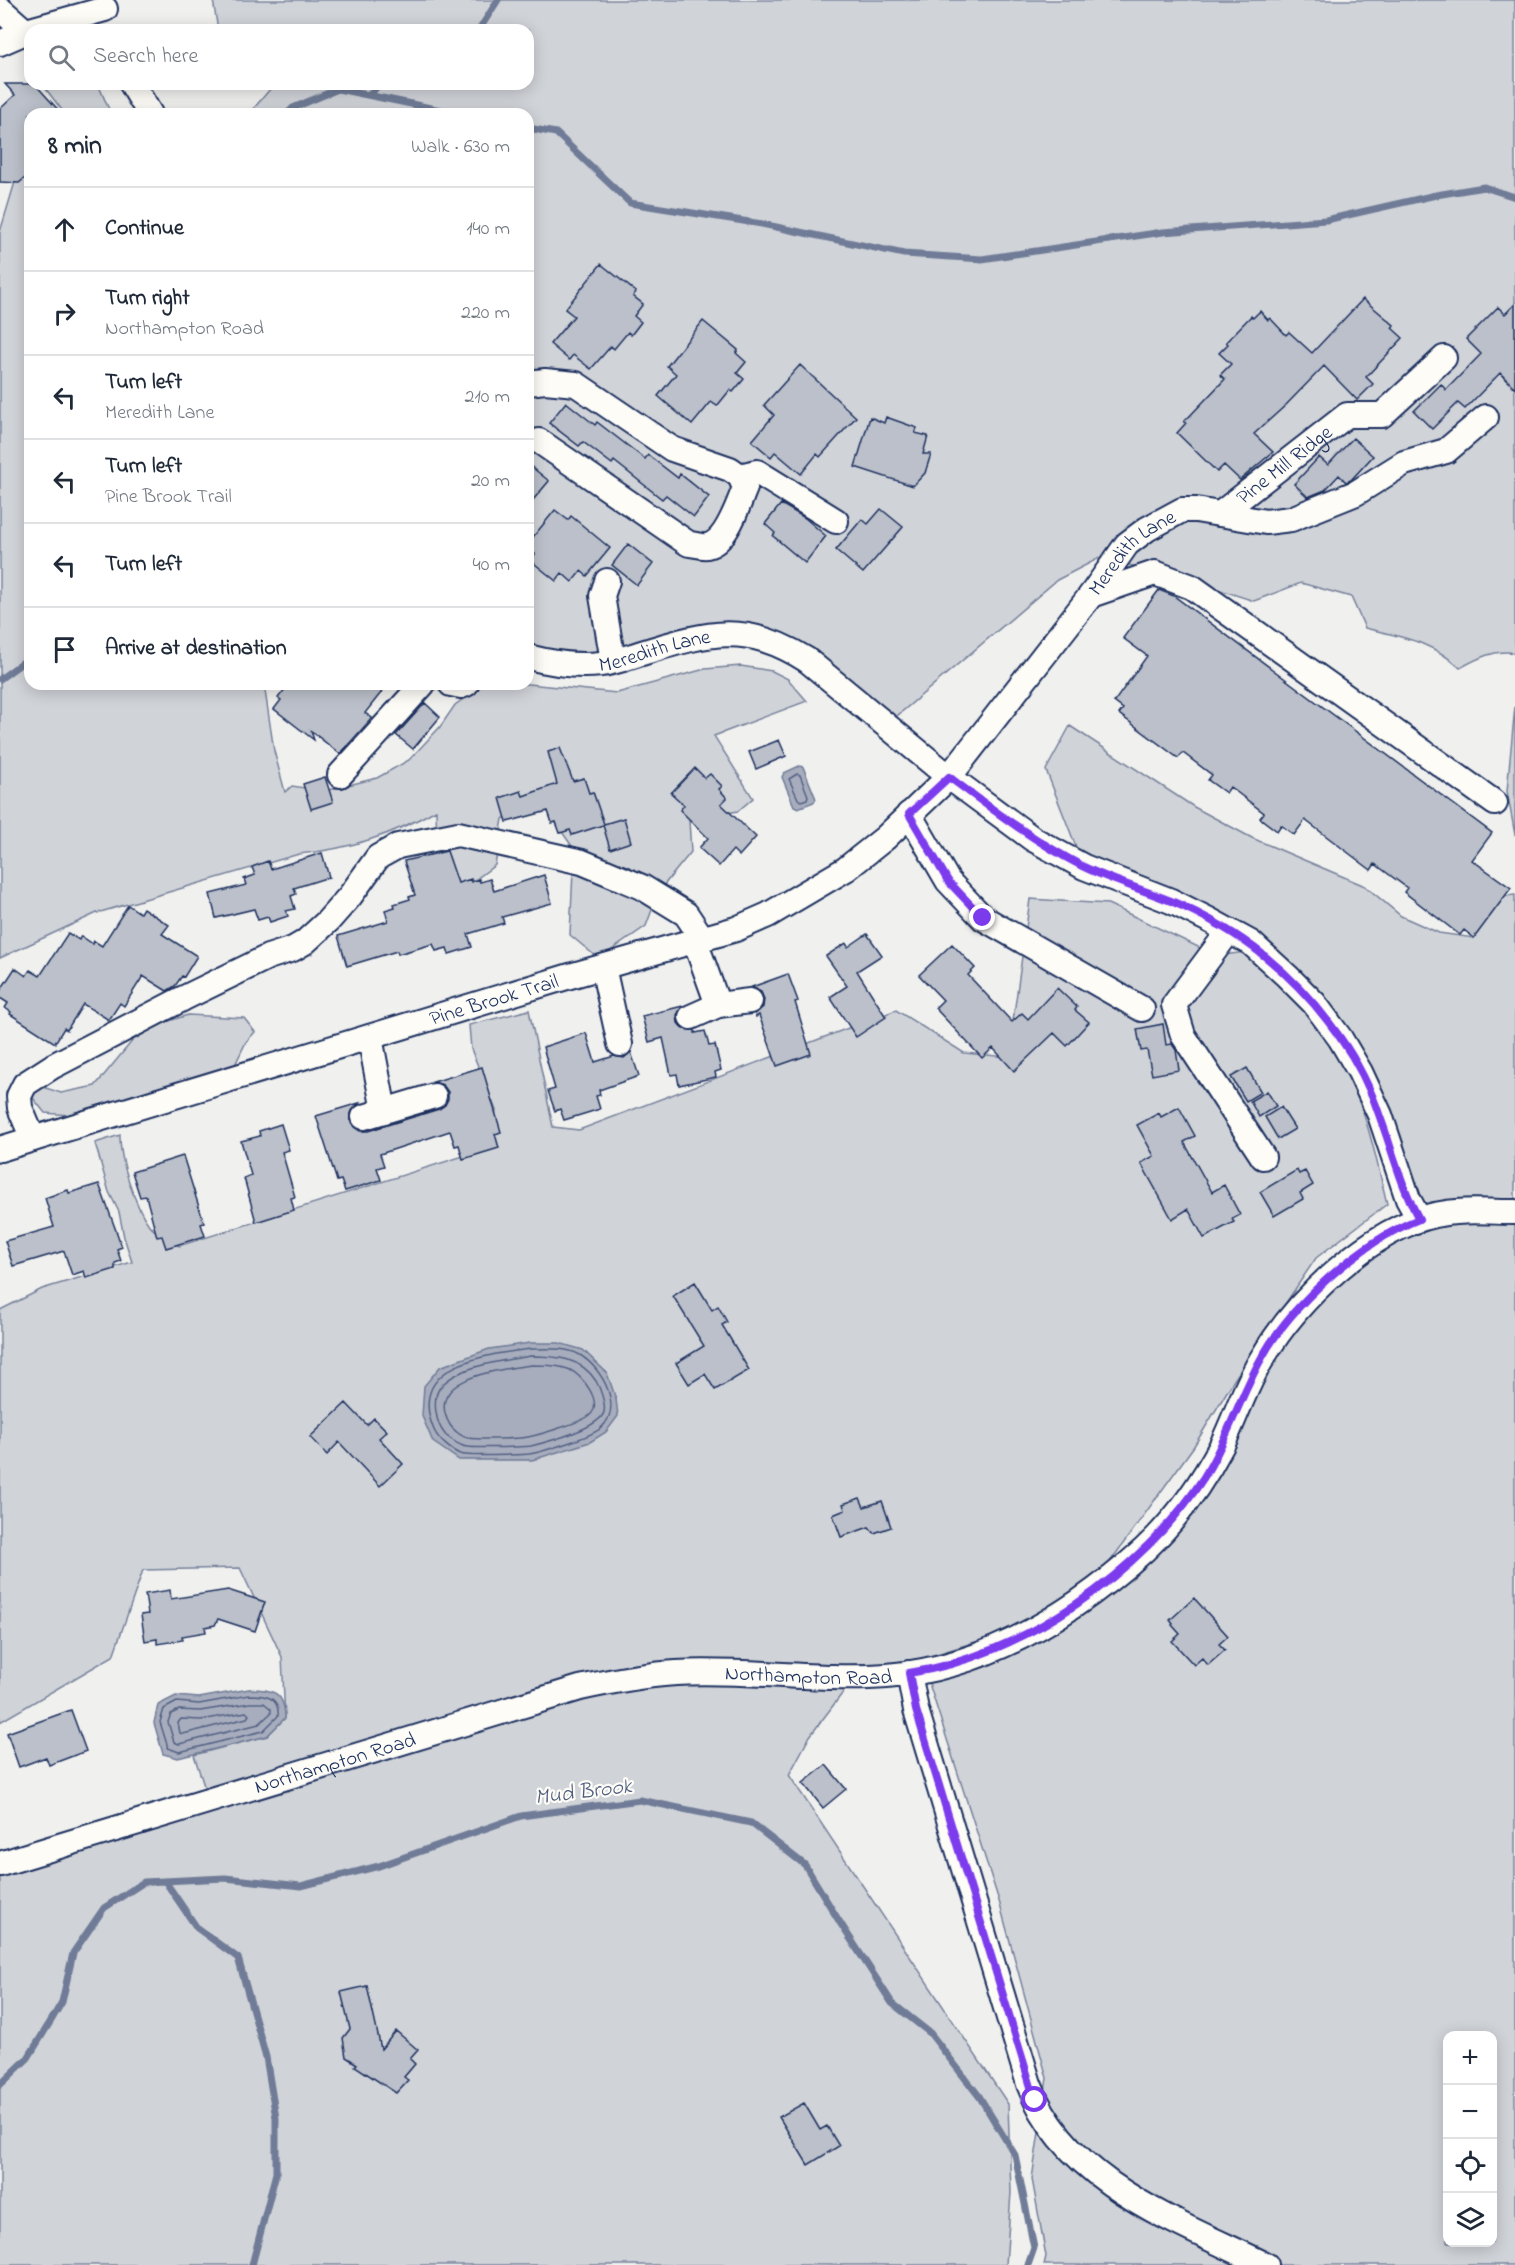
<!DOCTYPE html>
<meta charset="utf-8">
<style>
:root{--surface:#fff;--page:#f6f6f7;--text:#1f2937;--muted:#747a83;--line:#e0e1e3}
body{margin:0;font-family:"Indie Flower",sans-serif;background:var(--page);color:var(--text)}
.controls{position:absolute;right:18px;bottom:18px;display:grid;overflow:hidden;border-radius:12px;box-shadow:0 3px 15px #0003}
.controls button{width:54px;height:54px;display:grid;place-items:center;padding:0;border:0;border-bottom:2px solid var(--line);background:var(--surface);color:var(--text);font:30px sans-serif}
.stop{position:absolute;width:18px;height:18px;margin:-14px;border:4px solid #7c3aed;border-radius:50%;background:#fff}
.stop.end{background:#7c3aed;border-color:#fff;box-shadow:0 2px 6px #0008}
.list{margin:0;padding:0;list-style:none}
h2{display:flex;justify-content:space-between;align-items:center;height:78px;margin:0;padding:0 24px;font-size:26px}
h2 small{font-size:20px;font-weight:400;color:var(--muted)}
.list li{display:grid;grid-template-columns:39px 1fr auto;gap:18px;align-items:center;box-sizing:border-box;height:84px;padding:0 24px;border-top:2px solid var(--line)}
.list b{display:block;font-size:22px;white-space:nowrap}
.list p{margin:0;font-size:20px;white-space:nowrap;color:var(--muted)}
.list em{font-size:20px;font-style:normal;color:var(--muted)}
.icon{flex:none;width:33px;height:33px;fill:none;stroke:currentColor;stroke-width:2;stroke-linecap:round;stroke-linejoin:round}
.map{position:relative;flex:none;width:1515px;height:2265px;overflow:hidden}
.search{position:absolute;background:var(--surface);box-shadow:0 3px 15px #0003;left:24px;top:24px;width:510px;height:66px;display:flex;align-items:center;gap:15px;box-sizing:border-box;padding:0 21px;border-radius:18px;color:var(--muted);font-size:22px}
.panel{position:absolute;background:var(--surface);box-shadow:0 3px 15px #0003;left:24px;top:108px;width:510px;height:582px;border-radius:18px}
.map>svg:first-child{display:block}
.green{fill:#d0d3d8;stroke:#76819b;stroke-width:1.5;fill-rule:evenodd}
.water{fill:#a7adbd;stroke:#6f7b97;stroke-width:1.5}
.lines{fill:none;stroke-linecap:round;stroke-linejoin:round}
.shore{stroke:#536184;stroke-width:1.5}
.stream{stroke:#6f7b97;stroke-width:7}
.building{fill:#bbc0ca;stroke:#1b2f5e;stroke-width:1.5}
.minor-casing{stroke:#1b2f5e;stroke-width:28}
.minor{stroke:#fdfcf7;stroke-width:24}
.route{stroke:#7c3aed;stroke-width:8}
.labels{text-anchor:middle;stroke-width:4.5;stroke-linejoin:round;paint-order:stroke}
.street-label{font-size:21px;fill:#1b2f5e;stroke:#fdfcf7}
.water-label{font-size:22px;font-style:italic;fill:#4c5b7f;stroke:#fdfcf7}
</style>
<div class="map">
<svg width="1515" height="2265" viewBox="0 0 1515 2265">
<rect width="100%" height="100%" fill="#f0f0ee"/>
<filter id="ink" filterUnits="userSpaceOnUse"><feTurbulence type="fractalNoise" baseFrequency=".0167" numOctaves="2"/><feDisplacementMap in="SourceGraphic" scale="12" xChannelSelector="R" yChannelSelector="G"/><feConvolveMatrix kernelMatrix="1 2 1 2 8 2 1 2 1" color-interpolation-filters="sRGB"/></filter>
<g filter="url(#ink)">
<path class="green" d="M213 0H1515V653C1495 649 1478 658 1460 668 1432 641 1401 637 1365 628L1351 597 1301 583 1254 601 1199 583 1129 565 1105 555 1057 580 885 726 761 638 604 664 528 657V114H249L271 88 263 84H528V30H218Z
M42 84H98L111 114H65Z
M30 162V684H264L274 751 285 792 292 786 324 791 377 778 409 760 440 727 455 705 484 684H528L617 693 705 669 741 666 772 671 788 679 807 701 714 736 753 798 738 811 689 820 691 852 659 891 646 926 599 959 570 935 574 849 548 812 522 806 503 819 495 865 453 896 438 879 436 810C392 835 350 849 299 854L97 913 0 958V232L18 172Z
M1515 706V835L1507 791Z
M1070 726 1194 807 1252 838 1365 886 1401 916 1439 933 1474 938 1505 896 1515 895V2265H1044L1046 2256 1032 2179 1047 2078 999 1901 925 1671 1008 1644 1173 1520 1262 1358 1401 1226 1408 1199 1360 1072 1251 943 1084 867 1046 770ZM1448 2036H1492V2242H1448Z
M1030 899 1108 904 1217 956 1245 952C1266 972 1294 994 1311 1015 1359 1076 1370 1132 1387 1204L1316 1258 1234 1380 1194 1446 1107 1566 1072 1592 1007 1632 924 1658 842 1670 623 1672 206 1792 194 1755 267 1736 285 1718 282 1657 240 1568 143 1570 113 1656 0 1722V1310L42 1289 132 1262 124 1237 119 1212 109 1192 95 1143 120 1135C119 1158 135 1206 149 1225 155 1233 170 1240 179 1246L492 1147 496 1110 471 1049 469 1025 529 1010 553 1127 579 1130 896 1010 964 1053 1008 1057Z
M188 1015 244 1018 255 1032 246 1042 230 1075 81 1116 45 1113 29 1093 37 1085 61 1093 95 1086 133 1040 159 1024Z
M854 1678 810 1736 789 1775 1008 2104 1011 2192 1006 2265H0V1864L580 1688Z"/>
<path class="water" d="M799 766 803 767 816 799 814 802 798 808 794 806 782 777 784 773Z
M530 1343H559L583 1350 607 1373 616 1399 618 1416 606 1432 590 1442 532 1460H459L433 1442 422 1416 424 1386 440 1367 489 1349Z
M249 1689C271 1689 285 1691 285 1718L267 1736 178 1758 163 1754 154 1723 158 1705 176 1696 199 1698Z"/>
<g class="lines">
<path class="shore" d="M797 774 800 775 808 796 807 799 801 801 798 799 789 779Z
M531 1349C547 1349 566 1347 580 1355 602 1368 624 1407 601 1428 593 1436 542 1452 529 1454 517 1455 469 1457 460 1454 450 1450 438 1439 434 1430 406 1364 484 1355 531 1349Z
M531 1356C555 1356 581 1357 596 1381 600 1388 606 1404 604 1412 600 1428 547 1442 531 1446 523 1447 469 1449 463 1446 457 1444 447 1437 444 1433 436 1423 432 1400 439 1389 454 1366 505 1360 531 1356Z
M532 1365C545 1365 556 1365 568 1369 582 1374 605 1404 589 1416 581 1422 539 1435 528 1437 516 1439 480 1440 468 1438 462 1437 453 1430 450 1425 422 1377 502 1369 532 1365Z
M249 1695C264 1695 280 1696 278 1716L263 1731 179 1752 168 1748 160 1722 164 1709 177 1702 199 1704Z
M250 1703H264L271 1709V1713L259 1724 179 1744 174 1742 168 1722 171 1714 179 1710 200 1711Z
M246 1712 249 1715 247 1718 183 1734 180 1733 178 1723 181 1719 201 1720Z"/>
<path class="stream" d="M479 30 498 0
M370 95 379 84
M287 114 293 108 338 89 460 114
M528 128 556 133 630 203 762 224 904 254 982 259 1163 232 1326 220 1436 195 1484 187 1515 197
M0 679 30 657
M165 1881 197 1928 238 1958 266 2057 276 2118V2173L252 2265
M0 2085 28 2058 52 2019 62 2002 73 1953 104 1908 144 1882 225 1878 301 1886 379 1866 521 1816 640 1800 751 1823 805 1865 839 1921 892 2003 930 2033 979 2096 1015 2155 1034 2248 1028 2265"/>
</g>
<path class="building" d="M5 84H35L62 114H30V174L19 183 0 182V109L15 95Z
M601 264 636 292 633 296 643 304 634 316 641 322 631 335 628 332 614 349 611 346 591 369 573 355 569 360 550 344 574 316 565 309Z
M1363 299 1394 325 1392 328 1403 338 1366 377 1373 384 1357 400 1324 366 1286 405 1254 434 1273 452 1240 480 1224 465 1217 472 1177 433 1186 423 1184 422 1225 379 1220 375 1231 364 1219 353 1228 344 1226 342 1251 316 1253 318 1260 311 1268 320 1270 318 1286 335 1289 332 1312 353Z
M1515 304V388L1500 373 1465 409 1458 403 1432 429 1414 411 1441 384 1446 390 1481 354 1466 339 1498 307 1505 314Z
M703 321 738 350 736 353 746 362 737 373 744 379 733 392 730 390 717 406 711 402 692 425 658 396 676 374 667 366Z
M800 365 856 417 820 457 817 454 801 474 775 452 771 457 752 441 774 415 764 405Z
M566 402 595 425 597 422 645 459 648 455 678 478 680 474 709 497 694 517 666 495 662 499 614 461 612 464 583 442 579 446 549 423Z
M870 417 884 423 886 417 917 428 915 433 928 436 923 454H931L925 473 913 486 855 467Z
M1353 438 1373 456 1351 480 1346 482 1339 475 1325 490 1308 497 1294 484 1319 457 1328 465Z
M528 464 549 481 528 506Z
M781 504 805 518 826 536 805 563 773 536 775 533 765 524Z
M881 509 903 527 863 573 836 550 862 519 868 524Z
M555 510 568 520 571 516 610 548 587 576 581 571 572 582 562 573 556 581 530 560 535 554 528 548V543Z
M628 544 653 564 637 585 612 565Z
M1159 590 1174 596 1492 833 1472 860 1511 888 1474 938 1464 930 1460 935 1404 892 1407 888 1375 864 1371 870 1305 820 1294 835 1281 825 1277 831 1260 818 1264 813 1230 787 1226 793 1208 780 1212 775 1183 753 1178 758 1119 714 1123 709 1114 702 1147 656 1123 638Z
M289 684H388L365 713 372 718 340 754 311 731 314 740 274 709 281 700 278 698Z
M425 703 440 717 413 749 396 735Z
M779 740 786 756 756 769 749 752Z
M560 748 573 781 584 778 589 793 593 792 604 824 624 818 631 842 610 849 603 825 572 835 570 830 560 833 556 822 552 823 548 811 507 822 500 798 521 791 523 796 557 784 548 752Z
M695 768 705 778 710 774 722 786 719 789 727 798 721 804 756 837 739 856 733 850 719 866 699 848 708 838 680 810 684 805 671 793Z
M325 777 333 802 311 809 303 784Z
M447 851 458 883 471 879V882L479 879 480 882 490 879 494 891 544 875 552 903 502 917 504 923 468 934 472 947 449 954 447 948 436 951 433 944 398 954 397 951 347 966 338 936 388 921 385 910 395 907 394 904 410 899 409 897 415 895 404 861Z
M322 853 329 877 294 888 296 894 291 896 295 909 286 911 288 916 270 922 268 917 258 920 254 909 216 918 210 894 246 885 244 879 255 875 252 867 268 861 271 869Z
M128 905 140 913 143 908 169 925 162 934 197 956 184 977 182 976 175 986 167 991 143 976 124 1006 120 1003 109 1020 83 1004 67 1030 64 1028 55 1043 10 1014 11 1012 5 1008 8 1003 0 998V991L15 968 26 976 30 970 40 976 68 933 79 940 81 936 93 944 94 941 102 946Z
M867 934 882 955 857 971 886 1017 856 1037 830 997 847 986 826 956 846 943 848 947Z
M952 944 975 968 968 975 1012 1022 1022 1013 1028 1019 1057 988 1077 1007 1075 1010 1089 1022 1067 1046 1054 1033 1014 1071 993 1048 982 1058 935 1008 943 1000 919 975Z
M788 974 798 1001 795 1002 811 1054 777 1066 759 1015 756 1017 755 1014 763 1007 764 999 761 992 752 987Z
M683 1006 677 1015 678 1023 683 1029 695 1030V1033L705 1031 709 1046 715 1045 721 1070 715 1072 716 1077 679 1085 677 1074 671 1075 663 1038 649 1042 642 1016Z
M1163 1024 1166 1045 1172 1044 1176 1050 1179 1070 1152 1075 1147 1050 1141 1051 1137 1029Z
M586 1033 595 1062 614 1056 624 1058 631 1052 639 1076 599 1090 600 1095 596 1096 600 1109 564 1120 560 1109 555 1111 548 1091 555 1089 543 1047Z
M482 1067 501 1132 495 1134 499 1148 463 1159 459 1145 455 1146 450 1131 380 1154 384 1166 377 1168 381 1180 345 1191 341 1180 337 1181 316 1116 359 1103 350 1113 351 1122 354 1127 360 1131H368L439 1109 445 1105 448 1099V1092L443 1085 433 1082Z
M1247 1068 1261 1092 1246 1101 1231 1077Z
M1267 1091 1276 1106 1259 1117 1250 1101Z
M1179 1107 1195 1136 1184 1142 1212 1192 1224 1185 1240 1215 1232 1219 1234 1222 1204 1238 1188 1209 1172 1219 1141 1163 1154 1156 1137 1125 1159 1113 1161 1117Z
M1281 1107 1295 1129 1278 1139 1265 1117Z
M281 1124 289 1150 282 1152 295 1197 291 1198 294 1210 256 1222 244 1178 251 1175 241 1141 260 1136 259 1131Z
M183 1156 204 1223 201 1224 205 1236 166 1248 162 1236 157 1237 146 1196 140 1197 132 1172Z
M1297 1170 1299 1174 1305 1171 1313 1185 1300 1193 1303 1199 1274 1216 1260 1192Z
M99 1184 122 1247 117 1249 121 1261 115 1263V1269L86 1278 84 1271 72 1275 64 1251 13 1266 5 1241 54 1227 45 1198 68 1190 69 1193Z
M695 1282 712 1310 718 1306 727 1322 722 1325 749 1370 715 1390 705 1374 689 1384 676 1363 704 1346 673 1296Z
M346 1403 367 1425 374 1418 387 1431 379 1438 403 1464 380 1486 339 1442 327 1455 310 1437Z
M860 1498 864 1507 882 1501 891 1527 874 1533 869 1527 841 1537 833 1515 845 1510 843 1504Z
M170 1590 171 1599 228 1590 265 1602 255 1631 218 1619 215 1625 205 1627 206 1632 182 1636 183 1640 157 1644V1639L145 1641 141 1615 148 1614 145 1594Z
M1194 1598 1228 1636 1219 1644 1225 1650 1208 1665 1202 1658 1194 1665 1172 1641 1180 1634 1172 1625 1173 1624 1170 1620Z
M71 1710 86 1751 49 1765 46 1757 19 1767 7 1733Z
M826 1765 846 1789 823 1808 803 1783Z
M367 1986 381 2049 396 2031 418 2050 410 2059 415 2064 404 2077 408 2080 396 2093 355 2066 357 2064 346 2057 343 2038 350 2029 341 1992Z
M804 2103 820 2130 827 2126 839 2146 808 2165 779 2117Z"/>
<g class="lines">
<defs>
<g id="minor">
<path d="M0 9 25 31"/>
<path d="M30 30 105 9"/>
<path d="M0 43 30 30"/>
<path d="M132 84 150 114"/>
<path d="M528 383 545 381 576 384 672 449 730 469 740 476 745 488C738 504 727 542 707 546 702 547 694 544 689 544L539 441"/>
<path d="M740 476 757 472 836 521"/>
<path id="s1" d="M1220 514 1347 415H1382L1444 358"/>
<path d="M607 581 602 596 613 661"/>
<path d="M1091 595 1155 573 1192 587 1495 803"/>
<path id="s2" d="M528 657C551 663 577 667 601 664 615 663 631 656 645 652 710 632 746 622 807 660L949 777 1033 839 1084 867 1171 901 1209 920 1251 943 1287 976 1314 1003 1340 1038 1360 1072 1380 1115 1408 1199 1419 1219"/>
<path d="M451 684 461 686 466 684"/>
<path d="M340 775 423 684"/>
<path d="M909 814 948 881 983 918 1142 1009"/>
<path d="M1229 931 1174 1005 1183 1035 1263 1157"/>
<path d="M695 941 718 1005"/>
<path d="M603 967 620 1044"/>
<path d="M691 1017 718 1005 750 1001"/>
<path d="M370 1037 384 1111"/>
<path d="M364 1117 434 1096"/>
<path d="M33 1139 20 1108 19 1096 25 1084 53 1066 184 998 268 957 293 949 305 942 328 921 350 896 378 857 398 846 458 834 582 862 642 887 686 914 702 938"/>
<path id="s3" d="M0 1149 570 976 736 929 768 915 846 869 885 838 949 777 1091 595 1127 544 1147 529 1182 510H1196L1266 522 1291 519 1356 493 1404 463 1446 451 1486 417"/>
<path d="M909 1673 916 1710 1029 2084C1066 2183 1178 2222 1266 2265"/>
<path id="s4" d="M0 1864 580 1688C612 1681 643 1675 676 1673 746 1669 817 1681 887 1676 985 1668 1072 1615 1144 1550 1176 1520 1202 1483 1222 1445 1236 1416 1246 1384 1263 1357 1296 1301 1370 1229 1435 1215 1461 1209 1489 1212 1515 1212"/>
</g>
</defs>
<use href="#minor" class="minor-casing"/>
<use href="#minor" class="minor"/>
</g>
</g>
<g class="lines" filter="url(#ink)">
<path class="route" d="M983 918 948 881 909 814 949 777C992 809 1034 841 1082 866 1110 880 1141 889 1171 901 1242 931 1294 973 1339 1036 1356 1060 1371 1089 1380 1117 1393 1152 1401 1186 1419 1219 1361 1242 1291 1304 1261 1359 1240 1397 1227 1440 1204 1477 1143 1572 1021 1657 909 1673L916 1710 1035 2100"/>
</g>
<g class="labels">
<g class="street-label">
<text dy="7" stroke="none"><textPath href="#s1" startOffset="81">Pine Mill Ridge</textPath></text>
<text dy="7" stroke="none"><textPath href="#s3" startOffset="1323">Meredith Lane</textPath></text>
<text dy="7" stroke="none"><textPath href="#s2" startOffset="129">Meredith Lane</textPath></text>
<text dy="7" stroke="none"><textPath href="#s3" startOffset="516">Pine Brook Trail</textPath></text>
<text dy="7" stroke="none"><textPath href="#s4" startOffset="836">Northampton Road</textPath></text>
<text dy="7" stroke="none"><textPath href="#s4" startOffset="350">Northampton Road</textPath></text>
</g>
<g class="water-label">
<text transform="translate(583 1790) rotate(-7)" y="8">Mud Brook</text>
</g>
</g>
</svg>
<div class="controls">
<button>+</button>
<button>−</button>
<button><svg class="icon" aria-label="locate" viewBox="0 0 24 24"><circle cx="12" cy="12" r="6"/><path d="M12 2v4M12 18v4M2 12h4M18 12h4"/></svg></button>
<button><svg class="icon" aria-label="layers" viewBox="0 0 24 24"><path d="M12 4l9 5-9 5-9-5zM3 14l9 5 9-5"/></svg></button>
</div>
<div class="stop" style="left:1035px;top:2100px"></div>
<div class="stop end" style="left:983px;top:918px"></div>
<div class="search"><svg class="icon" aria-label="search" viewBox="0 0 24 24"><circle cx="10" cy="10" r="6"/><path d="M15 15l6 6"/></svg>Search here</div>
<section class="panel">
<h2>8 min<small>Walk · 630 m</small></h2>
<ul class="list">
<li><svg class="icon" aria-label="ahead" viewBox="0 0 24 24"><path d="M12 20V5M6 11l6-6 6 6"/></svg><div><b>Continue</b></div><em>140 m</em></li>
<li><svg class="icon" aria-label="right" viewBox="0 0 24 24"><path d="M7 20v-9h11M14 6l5 5-5 5"/></svg><div><b>Turn right</b><p>Northampton Road</p></div><em>220 m</em></li>
<li><svg class="icon" aria-label="left" viewBox="0 0 24 24"><path d="M17 20v-9H6M10 6l-5 5 5 5"/></svg><div><b>Turn left</b><p>Meredith Lane</p></div><em>210 m</em></li>
<li><svg class="icon" aria-label="left" viewBox="0 0 24 24"><path d="M17 20v-9H6M10 6l-5 5 5 5"/></svg><div><b>Turn left</b><p>Pine Brook Trail</p></div><em>20 m</em></li>
<li><svg class="icon" aria-label="left" viewBox="0 0 24 24"><path d="M17 20v-9H6M10 6l-5 5 5 5"/></svg><div><b>Turn left</b></div><em>40 m</em></li>
<li><svg class="icon" aria-label="arrive" viewBox="0 0 24 24"><path d="M6 21V4h12l-3 4 3 4H6"/></svg><div><b>Arrive at destination</b></div></li>
</ul>
</section>
</div>
